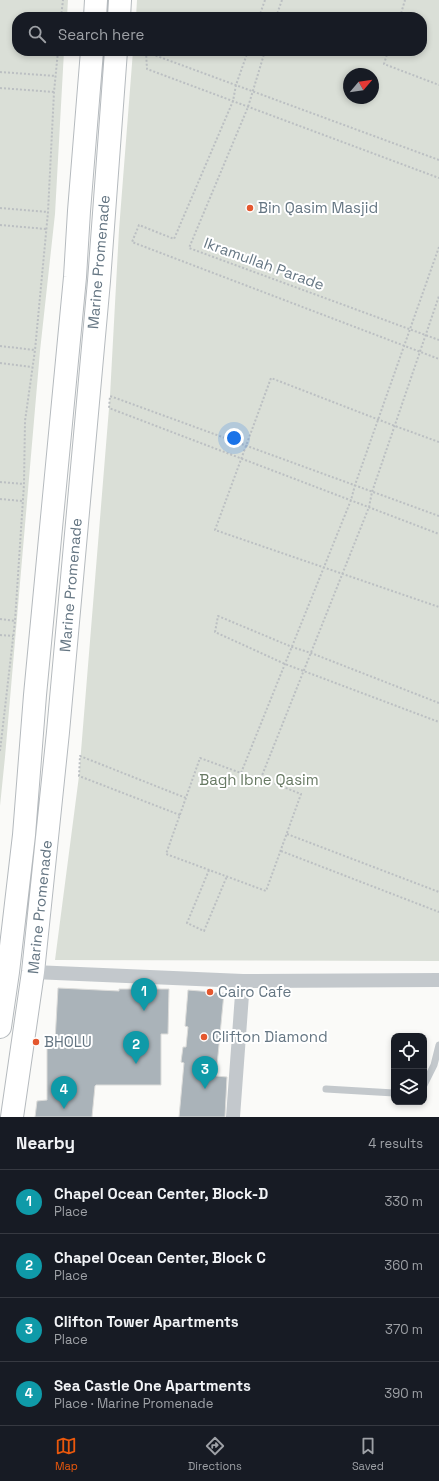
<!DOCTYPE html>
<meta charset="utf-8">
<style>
:root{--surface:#171b24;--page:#20242c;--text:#f1f3f6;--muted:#9ea1a6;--line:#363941;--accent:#ea580c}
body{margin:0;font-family:"Space Grotesk",sans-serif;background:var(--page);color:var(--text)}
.controls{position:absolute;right:12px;bottom:12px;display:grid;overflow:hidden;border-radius:8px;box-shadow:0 2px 6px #0003}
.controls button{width:36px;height:36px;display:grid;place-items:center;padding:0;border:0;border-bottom:1px solid var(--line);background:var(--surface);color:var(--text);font:20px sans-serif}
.compass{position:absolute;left:343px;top:68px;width:36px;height:36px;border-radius:50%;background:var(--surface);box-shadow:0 2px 6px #0003;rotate:61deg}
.you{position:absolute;left:234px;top:438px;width:14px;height:14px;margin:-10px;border:3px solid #fff;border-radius:50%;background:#1a73e8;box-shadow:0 0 0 6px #1a73e833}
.badge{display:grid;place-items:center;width:26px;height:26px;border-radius:50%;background:var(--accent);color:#fff;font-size:13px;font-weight:700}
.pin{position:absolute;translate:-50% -33px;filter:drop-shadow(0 1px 2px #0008)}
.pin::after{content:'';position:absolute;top:21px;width:14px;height:12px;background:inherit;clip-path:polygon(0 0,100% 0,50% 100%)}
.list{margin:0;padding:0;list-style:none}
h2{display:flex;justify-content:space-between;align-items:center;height:52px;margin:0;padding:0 16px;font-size:17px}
h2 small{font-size:13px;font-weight:400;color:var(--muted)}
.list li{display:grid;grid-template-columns:26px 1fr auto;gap:12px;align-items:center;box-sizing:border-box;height:64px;padding:0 16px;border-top:1px solid var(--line)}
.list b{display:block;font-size:15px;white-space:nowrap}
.list p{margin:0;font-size:13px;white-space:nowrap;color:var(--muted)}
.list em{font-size:13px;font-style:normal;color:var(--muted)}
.icon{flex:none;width:22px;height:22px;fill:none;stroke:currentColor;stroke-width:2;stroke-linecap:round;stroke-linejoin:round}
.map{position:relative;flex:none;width:439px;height:1117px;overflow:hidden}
.search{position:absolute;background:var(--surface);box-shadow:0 2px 6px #0003;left:12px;right:12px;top:12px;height:44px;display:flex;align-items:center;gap:10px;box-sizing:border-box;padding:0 14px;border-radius:16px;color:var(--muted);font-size:15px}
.sheet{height:308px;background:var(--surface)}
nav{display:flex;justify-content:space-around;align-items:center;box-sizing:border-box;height:56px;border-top:1px solid var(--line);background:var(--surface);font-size:11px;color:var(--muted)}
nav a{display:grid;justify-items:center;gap:2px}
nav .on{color:var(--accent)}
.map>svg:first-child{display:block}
.green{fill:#dadfd7;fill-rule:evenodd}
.building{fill:#aab3b9;stroke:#dcdcda}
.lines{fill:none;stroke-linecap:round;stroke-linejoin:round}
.primary-casing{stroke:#b5babe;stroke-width:24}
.path{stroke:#bbbfc2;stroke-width:2;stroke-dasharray:2 2;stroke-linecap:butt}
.lane{stroke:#c3c8cc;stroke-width:7}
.street{stroke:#c3c8cc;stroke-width:14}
.primary{stroke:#fff;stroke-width:22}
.poi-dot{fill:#e4572e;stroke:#fff;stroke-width:1.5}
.labels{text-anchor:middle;stroke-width:4;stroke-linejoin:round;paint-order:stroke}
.poi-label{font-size:15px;fill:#657683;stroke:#fff;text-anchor:start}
.street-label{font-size:15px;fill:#657683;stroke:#fff}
.park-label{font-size:15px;fill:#687a64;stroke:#fff}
</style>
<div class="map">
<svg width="439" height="1117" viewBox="0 0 439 1117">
<rect width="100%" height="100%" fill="#fafaf8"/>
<path class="green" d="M0 0H68L67 17H17V51H64L55 214 40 351 5 757 0 806Z
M137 0H439V961L55 960 79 776 110 396 119 230 133 51H422V17H136ZM349 74H373V98H349Z"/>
<path class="building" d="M58 988 119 991V989H169L168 1034H161V1085H96L95 1086 92 1117H35L37 1101 47 1100V1041H55Z
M188 990 224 993 216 1076 227 1077 225 1117H179L184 1063 181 1062 183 1047H186L188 1027 185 1026Z"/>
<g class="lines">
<defs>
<path id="primary" d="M95 17 96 0
M119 17 120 0
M0 1027 8 972 24 835 35 695 75 277 79 211 92 51
M12 1117 33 972 58 732 99 281 116 51"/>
</defs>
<use href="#primary" class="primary-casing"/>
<path class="path" d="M61 17 63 0
M259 17 265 0
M276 17 282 0
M400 17 405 0
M248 51 236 85 233 101 174 239 139 225 132 242 439 359
M265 51 248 107 189 248 439 340
M388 51 384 64 439 85
M0 72 56 76
M0 88 54 92
M439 160 146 52 147 69 439 178
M0 208 48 212
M0 225 46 229
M439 247 355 485 351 500 241 773 200 758 166 854 266 891 301 794 261 778 369 507 372 492 439 296
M0 346 35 350
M0 363 32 367
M439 442 395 426 271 378 215 530 439 607
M0 482 24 484
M0 499 22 501
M439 516 110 396 109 408 439 534
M0 619 15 621
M0 635 13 636
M439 703 311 653 292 647 218 616 215 632 285 664 439 722
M0 751 15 621 24 484 25 421 35 350 48 212 54 92 58 51
M180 815 79 776 80 756 186 798
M287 834 439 892
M281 851 439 912
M209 870 187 923 204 931 227 876"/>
<path class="lane" d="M424 1085 434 1065 439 1045
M326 1089 394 1093"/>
<path class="street" d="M33 972 243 981 439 980
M233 1117 243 981"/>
<use href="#primary" class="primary"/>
</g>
<g class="poi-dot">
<circle cx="250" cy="208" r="4"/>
<circle cx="210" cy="992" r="4"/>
<circle cx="204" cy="1037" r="4"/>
<circle cx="36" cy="1042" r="4"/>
</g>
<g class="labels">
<g class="poi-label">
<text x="258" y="213">Bin Qasim Masjid</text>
<text x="218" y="997">Cairo Cafe</text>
<text x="212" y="1042">Clifton Diamond</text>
<text x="44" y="1047">BHOLU</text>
</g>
<g class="street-label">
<text transform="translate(99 262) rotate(-85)" y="5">Marine Promenade</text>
<text transform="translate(264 264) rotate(20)" y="5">Ikramullah Parade</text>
<text transform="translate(71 585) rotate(-85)" y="5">Marine Promenade</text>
<text transform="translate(40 907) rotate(-84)" y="5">Marine Promenade</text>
</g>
<g class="park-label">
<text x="259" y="785">Bagh Ibne Qasim</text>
</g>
</g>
</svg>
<div class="controls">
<button><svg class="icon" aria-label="locate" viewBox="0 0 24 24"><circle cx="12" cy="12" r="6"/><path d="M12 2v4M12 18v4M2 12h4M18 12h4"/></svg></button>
<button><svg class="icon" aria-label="layers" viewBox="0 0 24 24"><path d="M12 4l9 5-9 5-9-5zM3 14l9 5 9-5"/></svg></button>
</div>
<svg class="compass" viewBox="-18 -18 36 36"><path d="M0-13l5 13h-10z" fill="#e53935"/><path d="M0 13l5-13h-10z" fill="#9ea1a6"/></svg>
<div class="you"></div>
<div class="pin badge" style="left:144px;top:1011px;background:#0f9aa8">1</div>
<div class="pin badge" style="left:136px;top:1064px;background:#0f9aa8">2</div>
<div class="pin badge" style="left:205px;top:1089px;background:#0f9aa8">3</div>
<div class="pin badge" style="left:64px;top:1109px;background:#0f9aa8">4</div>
<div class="search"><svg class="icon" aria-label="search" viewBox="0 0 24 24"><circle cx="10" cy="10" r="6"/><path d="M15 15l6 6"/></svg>Search here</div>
</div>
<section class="sheet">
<h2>Nearby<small>4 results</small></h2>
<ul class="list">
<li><span class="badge" style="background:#0f9aa8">1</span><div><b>Chapel Ocean Center, Block-D</b><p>Place</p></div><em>330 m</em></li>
<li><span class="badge" style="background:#0f9aa8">2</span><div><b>Chapel Ocean Center, Block C</b><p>Place</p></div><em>360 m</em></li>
<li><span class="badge" style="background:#0f9aa8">3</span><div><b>Clifton Tower Apartments</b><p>Place</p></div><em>370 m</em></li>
<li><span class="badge" style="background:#0f9aa8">4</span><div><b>Sea Castle One Apartments</b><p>Place · Marine Promenade</p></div><em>390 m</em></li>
</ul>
</section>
<nav>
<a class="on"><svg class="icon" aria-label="map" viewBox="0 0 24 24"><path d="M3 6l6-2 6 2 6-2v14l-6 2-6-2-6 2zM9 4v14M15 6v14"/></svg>Map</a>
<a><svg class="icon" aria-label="directions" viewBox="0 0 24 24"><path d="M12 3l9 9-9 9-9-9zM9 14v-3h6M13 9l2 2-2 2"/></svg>Directions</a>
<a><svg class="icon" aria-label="saved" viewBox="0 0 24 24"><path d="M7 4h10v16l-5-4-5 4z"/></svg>Saved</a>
</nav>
